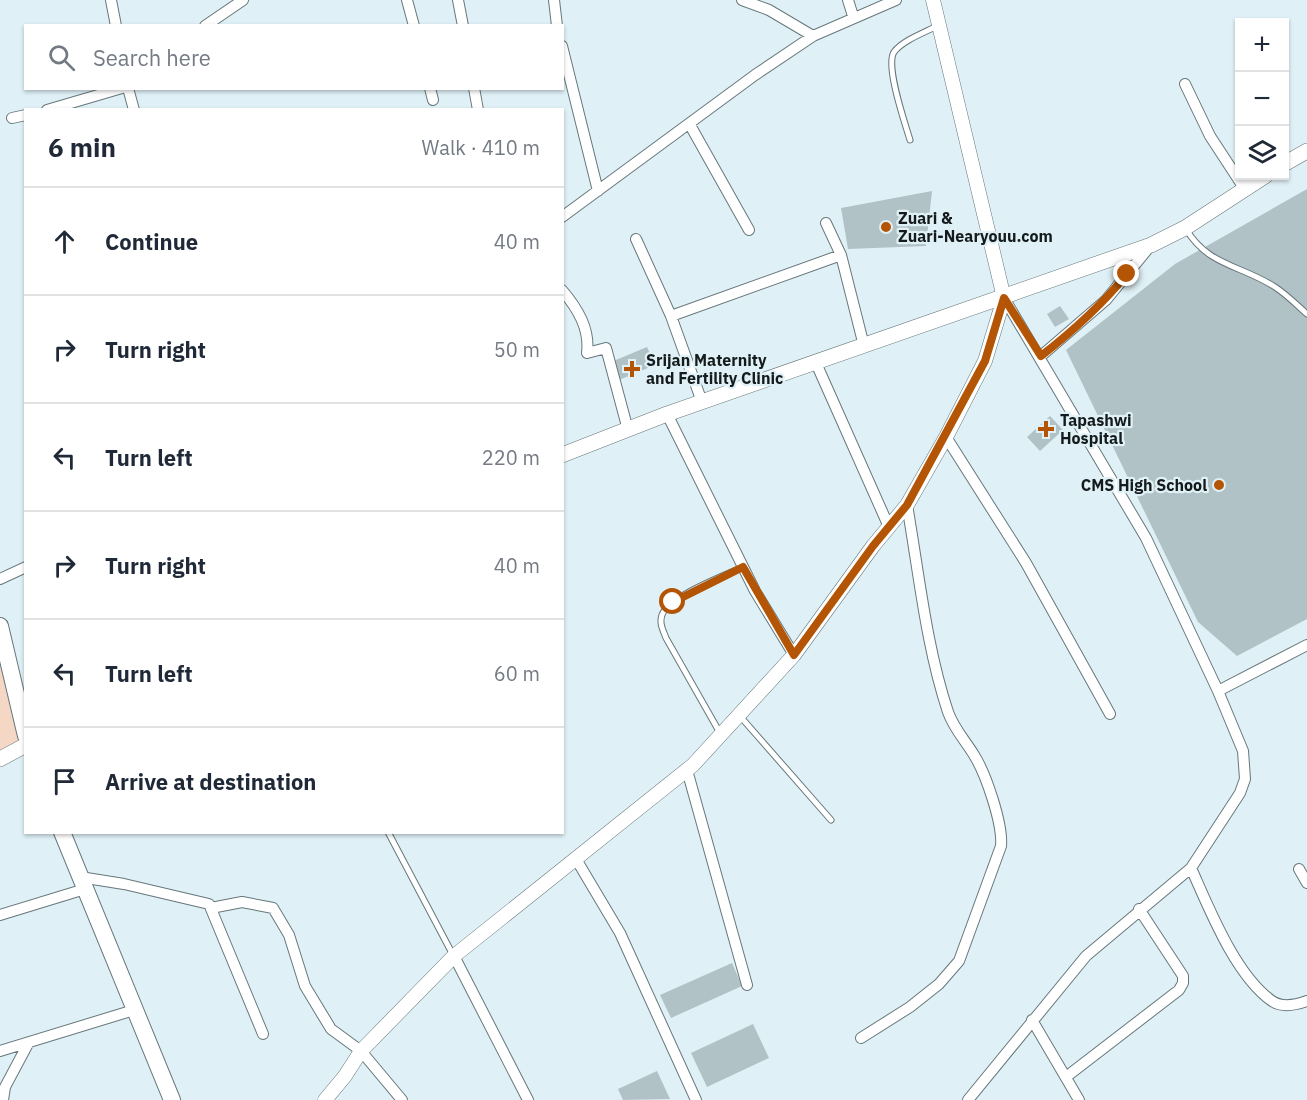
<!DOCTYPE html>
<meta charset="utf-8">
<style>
:root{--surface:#fff;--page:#f6f6f7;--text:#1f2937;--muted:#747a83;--line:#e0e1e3}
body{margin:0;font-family:"IBM Plex Sans",sans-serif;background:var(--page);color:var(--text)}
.controls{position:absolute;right:18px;top:18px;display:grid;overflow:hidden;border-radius:0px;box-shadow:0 2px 4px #0004}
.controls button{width:54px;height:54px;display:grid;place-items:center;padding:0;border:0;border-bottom:2px solid var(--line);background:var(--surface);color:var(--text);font:30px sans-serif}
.stop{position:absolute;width:18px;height:18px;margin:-14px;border:4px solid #b35504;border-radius:50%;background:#fff}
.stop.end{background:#b35504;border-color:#fff;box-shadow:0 2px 6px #0008}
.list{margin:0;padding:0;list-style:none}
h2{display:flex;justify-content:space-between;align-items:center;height:78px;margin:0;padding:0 24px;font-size:26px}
h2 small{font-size:20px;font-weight:400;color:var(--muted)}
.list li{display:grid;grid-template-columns:39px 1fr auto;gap:18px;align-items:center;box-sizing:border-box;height:108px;padding:0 24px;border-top:2px solid var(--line)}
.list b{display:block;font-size:22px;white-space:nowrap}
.list em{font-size:20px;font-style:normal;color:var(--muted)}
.icon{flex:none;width:33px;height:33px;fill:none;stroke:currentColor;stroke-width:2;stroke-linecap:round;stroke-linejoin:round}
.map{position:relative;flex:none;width:1307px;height:1100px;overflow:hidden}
.search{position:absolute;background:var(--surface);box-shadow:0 2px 4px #0004;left:24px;top:24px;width:540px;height:66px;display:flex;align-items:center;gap:15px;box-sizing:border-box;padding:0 21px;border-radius:0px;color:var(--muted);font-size:22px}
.panel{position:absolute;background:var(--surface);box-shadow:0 2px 4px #0004;left:24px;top:108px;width:540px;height:726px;border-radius:0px}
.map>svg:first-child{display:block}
.green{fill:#f5d7c6}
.building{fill:#b0c2c6}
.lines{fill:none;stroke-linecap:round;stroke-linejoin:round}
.service-casing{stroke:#67777b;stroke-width:7}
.minor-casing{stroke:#67777b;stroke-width:12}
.tertiary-casing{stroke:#67777b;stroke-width:15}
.secondary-casing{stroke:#67777b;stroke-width:16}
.primary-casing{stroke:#67777b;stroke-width:18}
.service{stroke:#fff;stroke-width:5}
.minor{stroke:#fff;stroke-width:10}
.tertiary{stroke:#fff;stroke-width:14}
.secondary{stroke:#fff;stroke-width:15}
.primary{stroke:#fff;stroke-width:16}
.route{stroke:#b35504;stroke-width:8}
.poi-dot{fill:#b35504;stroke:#dff1f6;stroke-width:2}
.labels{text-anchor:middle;stroke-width:4.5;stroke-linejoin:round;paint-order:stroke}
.poi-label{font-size:16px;font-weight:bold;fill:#151b1d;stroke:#dff1f6;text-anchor:start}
</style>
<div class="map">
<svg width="1307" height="1100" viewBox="0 0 1307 1100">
<rect width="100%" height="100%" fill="#dff1f6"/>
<path class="green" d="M0 632 26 736 0 758Z"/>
<path class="building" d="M1307 189V619L1237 656 1198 622 1066 350 1175 264Z
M932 191 926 246 848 249 841 208Z
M1060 306 1069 319 1055 327 1047 314Z
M647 347 655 365 619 380 611 362Z
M1050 416 1063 430 1040 451 1027 437Z
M732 963 742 986 671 1018 660 995Z
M753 1024 769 1058 707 1087 691 1053Z
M657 1071 670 1099 623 1100 618 1089Z"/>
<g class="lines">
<defs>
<path id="service" d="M910 140C905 123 885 66 894 52 903 40 926 32 939 25
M1186 229C1208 266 1241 265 1275 287 1286 294 1297 305 1307 314
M739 715 831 820
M720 733 666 638C663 630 659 623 662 615 668 597 725 575 743 567
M388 832 453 955"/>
<path id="minor" d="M111 0 116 26
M407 0 414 26
M458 0 463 26
M554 0 557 26
M742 0 769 10 813 36
M848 0 853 16
M205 26 243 0
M562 46 598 191
M1185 84 1210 136 1244 188
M128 88 134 110
M430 88 433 100
M474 88 478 110
M47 110 122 88
M12 118 26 115
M690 125 749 230
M562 217 755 75 813 36 896 0
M826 223 841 255 864 346
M636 239 671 316 702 402
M562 290C578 309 590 329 587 353L606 348 628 430
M1004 298 1146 538 1218 691 1307 645
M671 316 841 255
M1041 356 1106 300 1151 245
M816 363 889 527
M667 414 755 591 794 655
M946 437 1026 563 1110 714
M0 579 26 567
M687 770 747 985
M576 859 620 933 696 1100
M1191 868C1209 908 1235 975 1272 1001 1282 1008 1296 1005 1307 1001
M1299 869 1307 883
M80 877 124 884 209 904 263 1034
M211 908 242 902 273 908 289 935 305 986 331 1029 361 1051 402 1100
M0 915 85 889
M454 956 528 1100
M1032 1020 1079 1100
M861 1038 910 1007 939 984 959 961 1001 846C1003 824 986 774 974 755 965 740 954 729 948 712 926 646 919 573 907 505
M0 1051 134 1010
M1066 1077 1179 990 1183 983V976L1139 909
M3 1100 5 1087 29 1042
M968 1100 1086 956 1191 868 1240 793 1245 779 1243 751 1218 691"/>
<path id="tertiary" d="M325 1100 345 1076 361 1051 454 956 693 765 794 655 873 546 907 505 946 437 985 361 1004 298 933 0"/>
<path id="secondary" d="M1284 164 1307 151
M562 455 667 414 1151 245 1185 228 1265 176
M0 759 26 745"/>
<path id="primary" d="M0 626 26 736
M62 832 172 1100"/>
</defs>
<use href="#service" class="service-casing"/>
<use href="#minor" class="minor-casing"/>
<use href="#tertiary" class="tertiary-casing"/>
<use href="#secondary" class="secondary-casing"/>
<use href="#primary" class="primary-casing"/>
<use href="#service" class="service"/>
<use href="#minor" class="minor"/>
<use href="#tertiary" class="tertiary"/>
<use href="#secondary" class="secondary"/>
<use href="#primary" class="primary"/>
</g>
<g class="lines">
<path class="route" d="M673 602 743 567 794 655 873 546 907 505 985 361 1004 298 1041 356C1073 331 1101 306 1127 274"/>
</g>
<g class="poi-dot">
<circle cx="886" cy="227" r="6"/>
<path d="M629 360h6v6h6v6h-6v6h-6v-6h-6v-6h6z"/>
<path d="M1043 420h6v6h6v6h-6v6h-6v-6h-6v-6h6z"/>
<circle cx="1219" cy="485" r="6"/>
</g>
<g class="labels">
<g class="poi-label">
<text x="898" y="224">Zuari &amp;<tspan x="898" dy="18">Zuari-Nearyouu.com</tspan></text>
<text x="646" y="366">Srijan Maternity<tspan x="646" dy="18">and Fertility Clinic</tspan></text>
<text x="1060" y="426">Tapashwi<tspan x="1060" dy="18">Hospital</tspan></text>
<text x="1207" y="491" text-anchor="end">CMS High School</text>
</g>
</g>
</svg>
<div class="controls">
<button>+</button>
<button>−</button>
<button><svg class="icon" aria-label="layers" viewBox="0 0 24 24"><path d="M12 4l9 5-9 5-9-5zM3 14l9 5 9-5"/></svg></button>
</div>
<div class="stop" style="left:673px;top:602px"></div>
<div class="stop end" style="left:1127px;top:274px"></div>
<div class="search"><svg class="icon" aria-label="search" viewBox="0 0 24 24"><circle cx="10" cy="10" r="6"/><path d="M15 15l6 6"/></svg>Search here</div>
<section class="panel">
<h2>6 min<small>Walk · 410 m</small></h2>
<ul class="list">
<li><svg class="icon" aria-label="ahead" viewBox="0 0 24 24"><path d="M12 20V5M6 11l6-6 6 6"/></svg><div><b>Continue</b></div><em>40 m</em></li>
<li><svg class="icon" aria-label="right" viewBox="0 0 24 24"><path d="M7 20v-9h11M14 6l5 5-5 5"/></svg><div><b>Turn right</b></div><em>50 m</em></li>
<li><svg class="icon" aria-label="left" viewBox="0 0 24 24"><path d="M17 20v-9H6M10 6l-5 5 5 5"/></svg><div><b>Turn left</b></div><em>220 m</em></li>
<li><svg class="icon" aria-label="right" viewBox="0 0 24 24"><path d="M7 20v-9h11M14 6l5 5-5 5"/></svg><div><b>Turn right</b></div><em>40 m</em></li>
<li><svg class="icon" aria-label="left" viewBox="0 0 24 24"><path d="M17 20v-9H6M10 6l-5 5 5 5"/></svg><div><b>Turn left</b></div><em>60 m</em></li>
<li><svg class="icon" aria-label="arrive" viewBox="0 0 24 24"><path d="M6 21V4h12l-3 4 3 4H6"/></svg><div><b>Arrive at destination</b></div></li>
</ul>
</section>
</div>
